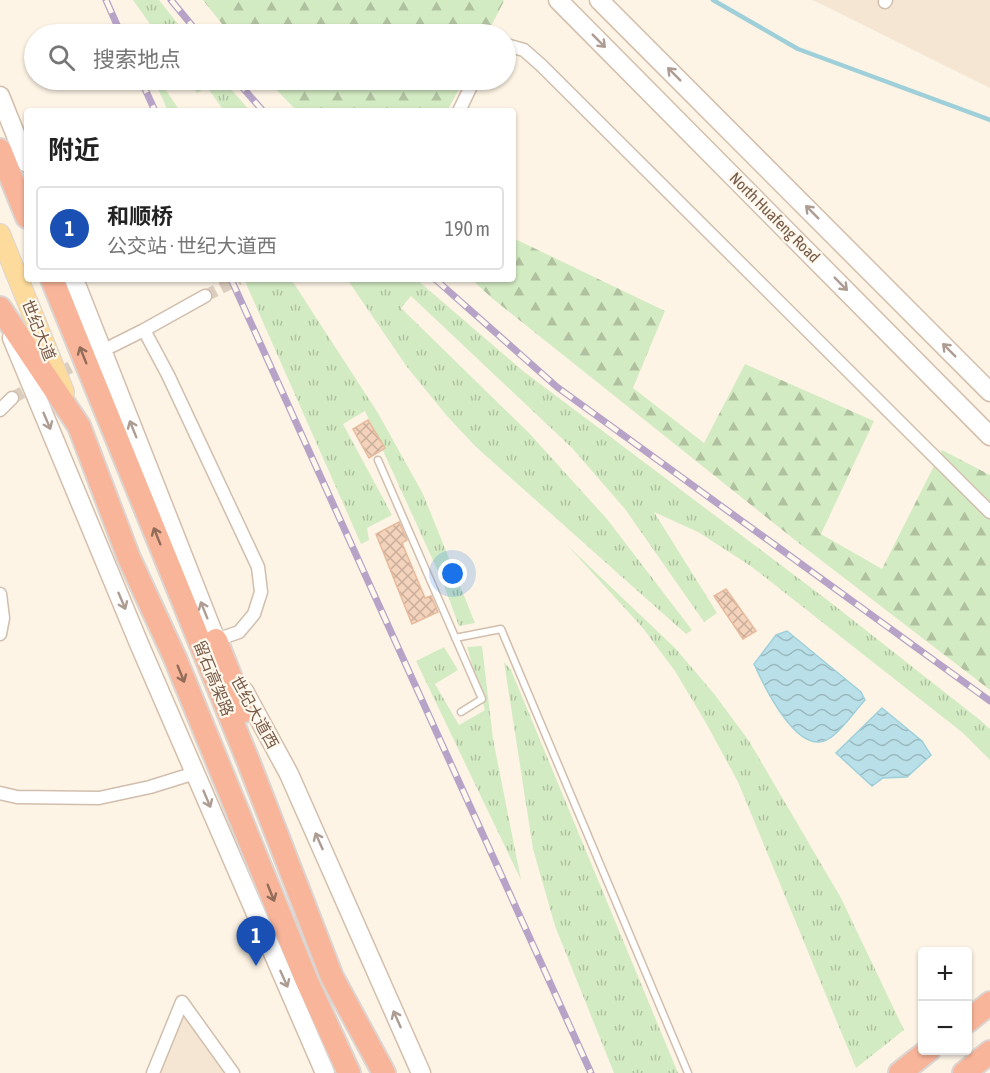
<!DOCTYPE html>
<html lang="zh">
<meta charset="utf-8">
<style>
:root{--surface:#fff;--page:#f2f2f2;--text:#222;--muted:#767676;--line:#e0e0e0;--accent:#d93025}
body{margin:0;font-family:"Asap Condensed","Noto Sans SC",sans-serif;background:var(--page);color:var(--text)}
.controls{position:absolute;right:18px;bottom:18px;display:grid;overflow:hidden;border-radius:6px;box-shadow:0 2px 4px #0004}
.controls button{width:54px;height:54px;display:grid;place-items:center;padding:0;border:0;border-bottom:2px solid var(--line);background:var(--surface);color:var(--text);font:30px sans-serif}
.you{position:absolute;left:453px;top:574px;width:21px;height:21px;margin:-15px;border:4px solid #fff;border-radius:50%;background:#1a73e8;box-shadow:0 0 0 9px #1a73e833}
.badge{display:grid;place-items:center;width:39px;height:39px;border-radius:50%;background:var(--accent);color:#fff;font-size:20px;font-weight:700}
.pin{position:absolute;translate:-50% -50px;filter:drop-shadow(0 2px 3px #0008)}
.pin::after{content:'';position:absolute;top:32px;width:21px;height:18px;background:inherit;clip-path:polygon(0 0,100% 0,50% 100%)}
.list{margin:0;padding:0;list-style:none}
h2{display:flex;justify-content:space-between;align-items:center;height:78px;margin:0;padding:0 24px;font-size:26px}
h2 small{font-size:20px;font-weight:400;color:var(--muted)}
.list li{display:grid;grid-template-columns:39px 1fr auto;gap:18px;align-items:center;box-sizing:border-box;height:84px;margin:0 12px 12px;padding:0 12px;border:2px solid var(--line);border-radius:6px}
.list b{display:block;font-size:22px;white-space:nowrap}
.list p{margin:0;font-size:20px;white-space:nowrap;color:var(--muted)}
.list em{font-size:20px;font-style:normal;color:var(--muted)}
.icon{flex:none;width:33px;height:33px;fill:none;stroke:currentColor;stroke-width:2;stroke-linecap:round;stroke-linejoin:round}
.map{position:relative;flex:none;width:990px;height:1073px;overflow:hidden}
.search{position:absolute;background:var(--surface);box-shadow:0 2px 4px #0004;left:24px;top:24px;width:492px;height:66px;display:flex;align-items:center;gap:15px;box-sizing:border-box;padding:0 21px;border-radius:33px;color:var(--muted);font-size:22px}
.panel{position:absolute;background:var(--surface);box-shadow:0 2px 4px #0004;left:24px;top:108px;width:492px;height:174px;border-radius:6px}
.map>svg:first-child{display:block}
.residential{fill:#f5e6d3}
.grass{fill:url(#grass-tufts)}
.forest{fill:url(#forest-firs)}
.water{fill:url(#water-waves);stroke:#9fd0da;stroke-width:1.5}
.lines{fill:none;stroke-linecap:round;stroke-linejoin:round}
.stream{stroke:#9fd0da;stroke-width:4.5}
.building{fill:url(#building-cross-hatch);stroke:#e7ba9c;stroke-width:1.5}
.street-tunnel{stroke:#dccebe;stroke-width:12;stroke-dasharray:12 6;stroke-linecap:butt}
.lane-casing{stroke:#d1bead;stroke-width:9}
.street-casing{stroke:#d1bead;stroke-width:15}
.secondary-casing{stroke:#d4beab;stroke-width:21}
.primary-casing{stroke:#dcd4d0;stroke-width:22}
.highway-casing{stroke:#dcd4d0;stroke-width:26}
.lane{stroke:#fff;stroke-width:6}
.street{stroke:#fff;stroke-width:12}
.secondary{stroke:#fff;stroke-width:18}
.primary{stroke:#fddb9c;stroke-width:20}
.highway{stroke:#f9b59a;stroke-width:22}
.rail-casing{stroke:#b7a3c7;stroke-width:7}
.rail{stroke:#fff8ec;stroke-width:4.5;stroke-dasharray:14;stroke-linecap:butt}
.oneway{stroke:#ad9c92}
.oneway2{stroke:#916c59}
.labels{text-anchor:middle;stroke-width:4.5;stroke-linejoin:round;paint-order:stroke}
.street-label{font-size:16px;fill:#775a49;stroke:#fff8ec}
</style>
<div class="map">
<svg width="990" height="1073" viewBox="0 0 990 1073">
<defs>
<pattern id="grass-tufts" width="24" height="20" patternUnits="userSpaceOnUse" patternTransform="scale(1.5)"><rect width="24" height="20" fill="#d3ebc3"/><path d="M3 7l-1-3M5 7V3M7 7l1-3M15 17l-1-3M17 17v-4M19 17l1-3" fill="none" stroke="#b0c1a0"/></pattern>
<pattern id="forest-firs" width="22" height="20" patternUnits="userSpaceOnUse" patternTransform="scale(1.5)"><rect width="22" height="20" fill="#d3ebc3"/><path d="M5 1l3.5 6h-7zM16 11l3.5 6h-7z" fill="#b0c1a0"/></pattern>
<pattern id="water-waves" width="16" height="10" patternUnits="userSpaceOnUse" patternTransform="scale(1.5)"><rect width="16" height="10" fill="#b9e0e8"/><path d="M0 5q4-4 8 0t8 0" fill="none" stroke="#9bb9be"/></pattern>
<pattern id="building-cross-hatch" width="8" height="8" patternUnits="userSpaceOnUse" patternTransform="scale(1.5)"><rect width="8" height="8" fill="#f3d3bc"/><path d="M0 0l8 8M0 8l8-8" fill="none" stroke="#caae9b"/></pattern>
</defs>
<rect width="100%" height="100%" fill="#fdf4e5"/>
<path class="residential" d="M812 0H990V88L821 4Z
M182 1002 233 1073H146Z"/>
<path class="grass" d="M133 0H159L186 34H157Z
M154 80H159L180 111H168Z
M188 80H223L250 111H224L207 87 197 93Z
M244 279H291L378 413 423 494 475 623 459 626 442 580 365 411 343 424 392 515 367 528 369 540 361 544Z
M347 279H416L523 371 830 602 980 720 990 729V760L963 733 752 567 698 532 654 512 717 613 704 622 625 509 572 448 411 296 401 308 529 433 607 519 692 630 686 634 475 446 447 416 407 367Z
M567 545 676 649 715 695 749 741 841 898 904 1030 856 1068 738 782 706 723 675 671 642 627Z
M482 646 493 739 521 880 416 661 444 647 458 670 435 684 459 725 485 710 467 647Z
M504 662 511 670 678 1073H614L555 926 533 849Z"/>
<path class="forest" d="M203 0H503L504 1 487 34H230Z
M267 80H464L447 111H297Z
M513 238 665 311 633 388 704 443 745 364 874 421 821 534 882 569 942 450 990 475V690L800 544 493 299 471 279H513Z"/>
<path class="water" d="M787 631 861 692 865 700C854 712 843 729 830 738 799 760 764 686 754 664L776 635Z
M882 708 922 741 931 755 907 777 883 778 872 786 836 753Z"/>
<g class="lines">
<path class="stream" d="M713 0 798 49 990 120"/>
</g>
<path class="building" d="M368 420 385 448 369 458 353 429Z
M399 522 407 540 402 543 425 598 431 596 438 612 412 624 376 534Z
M726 589 756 631 743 639 714 596Z"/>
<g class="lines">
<path class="street-tunnel" d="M205 296 239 279
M12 398 90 357"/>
<defs>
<path id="lane" d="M378 460 482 699 461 712
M455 638 501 629 688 1073"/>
<path id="street" d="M885 2 886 0
M506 45 524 50 542 66 990 512
M459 111 474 80
M144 330 205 296
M112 346 144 330 168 375 258 567 261 592 254 614 239 632 216 640
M0 410 12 398
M0 594 3 618 0 634
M0 793 17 797 99 798 150 787 195 773
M153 1073 182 1002 233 1073"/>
<path id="secondary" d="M558 0 990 436
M599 0 990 392
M0 96 27 163
M74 279 216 640 222 651
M12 338 140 646 325 1073
M244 691 289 774 421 1073"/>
<path id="primary" d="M0 234 64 392"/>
<path id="highway" d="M0 150 27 217
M52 279 249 763 332 977 384 1073
M0 308 79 426 129 558 175 658 306 979 349 1073
M216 640 244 711
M968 1021 990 1003
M900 1073 929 1050
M964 1073 990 1052"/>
</defs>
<use href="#lane" class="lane-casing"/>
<use href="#street" class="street-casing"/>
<use href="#secondary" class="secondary-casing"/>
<use href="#primary" class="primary-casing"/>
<use href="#highway" class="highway-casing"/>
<use href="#lane" class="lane"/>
<use href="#street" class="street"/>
<use href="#secondary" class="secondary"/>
<use href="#primary" class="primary"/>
<use href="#highway" class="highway"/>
<defs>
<path id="rail" d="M106 0 121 34
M171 0 199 34
M141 80 155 111
M236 80 263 111
M231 279 591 1073
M435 279 557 387 990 701"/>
</defs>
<use href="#rail" class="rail-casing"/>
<use href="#rail" class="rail"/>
</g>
<defs><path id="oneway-shaft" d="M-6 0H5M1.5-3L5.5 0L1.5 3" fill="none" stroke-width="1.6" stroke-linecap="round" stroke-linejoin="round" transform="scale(1.5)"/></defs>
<g class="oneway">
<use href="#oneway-shaft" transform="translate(599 41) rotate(45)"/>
<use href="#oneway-shaft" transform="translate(674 74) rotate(-135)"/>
<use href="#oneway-shaft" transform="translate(812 212) rotate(-135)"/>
<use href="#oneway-shaft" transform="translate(841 284) rotate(45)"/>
<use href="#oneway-shaft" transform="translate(949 350) rotate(-135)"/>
<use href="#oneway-shaft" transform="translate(47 421) rotate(67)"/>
<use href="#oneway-shaft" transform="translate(133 429) rotate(-112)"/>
<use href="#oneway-shaft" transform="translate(122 601) rotate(67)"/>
<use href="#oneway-shaft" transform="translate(204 610) rotate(-112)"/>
<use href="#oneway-shaft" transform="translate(207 799) rotate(67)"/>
<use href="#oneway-shaft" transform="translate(319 841) rotate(-114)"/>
<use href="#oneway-shaft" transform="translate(284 979) rotate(66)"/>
<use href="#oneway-shaft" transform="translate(397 1019) rotate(-114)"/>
</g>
<g class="oneway2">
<use href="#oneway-shaft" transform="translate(83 355) rotate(-112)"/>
<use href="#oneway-shaft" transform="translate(157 536) rotate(-112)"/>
<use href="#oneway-shaft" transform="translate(181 674) rotate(68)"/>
<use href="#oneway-shaft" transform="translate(271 893) rotate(68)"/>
</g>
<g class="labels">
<g class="street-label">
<text transform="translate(775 217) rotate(45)" y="6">North Huafeng Road</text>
<text transform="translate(39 330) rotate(68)" y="6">世纪大道</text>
<text transform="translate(214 678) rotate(68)" y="6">留石高架路</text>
<text transform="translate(255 712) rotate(61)" y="6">世纪大道西</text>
</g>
</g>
</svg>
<div class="controls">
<button>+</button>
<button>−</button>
</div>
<div class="you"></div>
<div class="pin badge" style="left:256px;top:966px;background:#1a4fb4">1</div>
<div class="search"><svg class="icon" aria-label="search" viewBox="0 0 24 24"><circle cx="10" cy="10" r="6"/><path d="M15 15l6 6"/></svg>搜索地点</div>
<section class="panel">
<h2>附近<small></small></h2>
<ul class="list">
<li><span class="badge" style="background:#1a4fb4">1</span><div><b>和顺桥</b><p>公交站 · 世纪大道西</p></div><em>190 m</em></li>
</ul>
</section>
</div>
